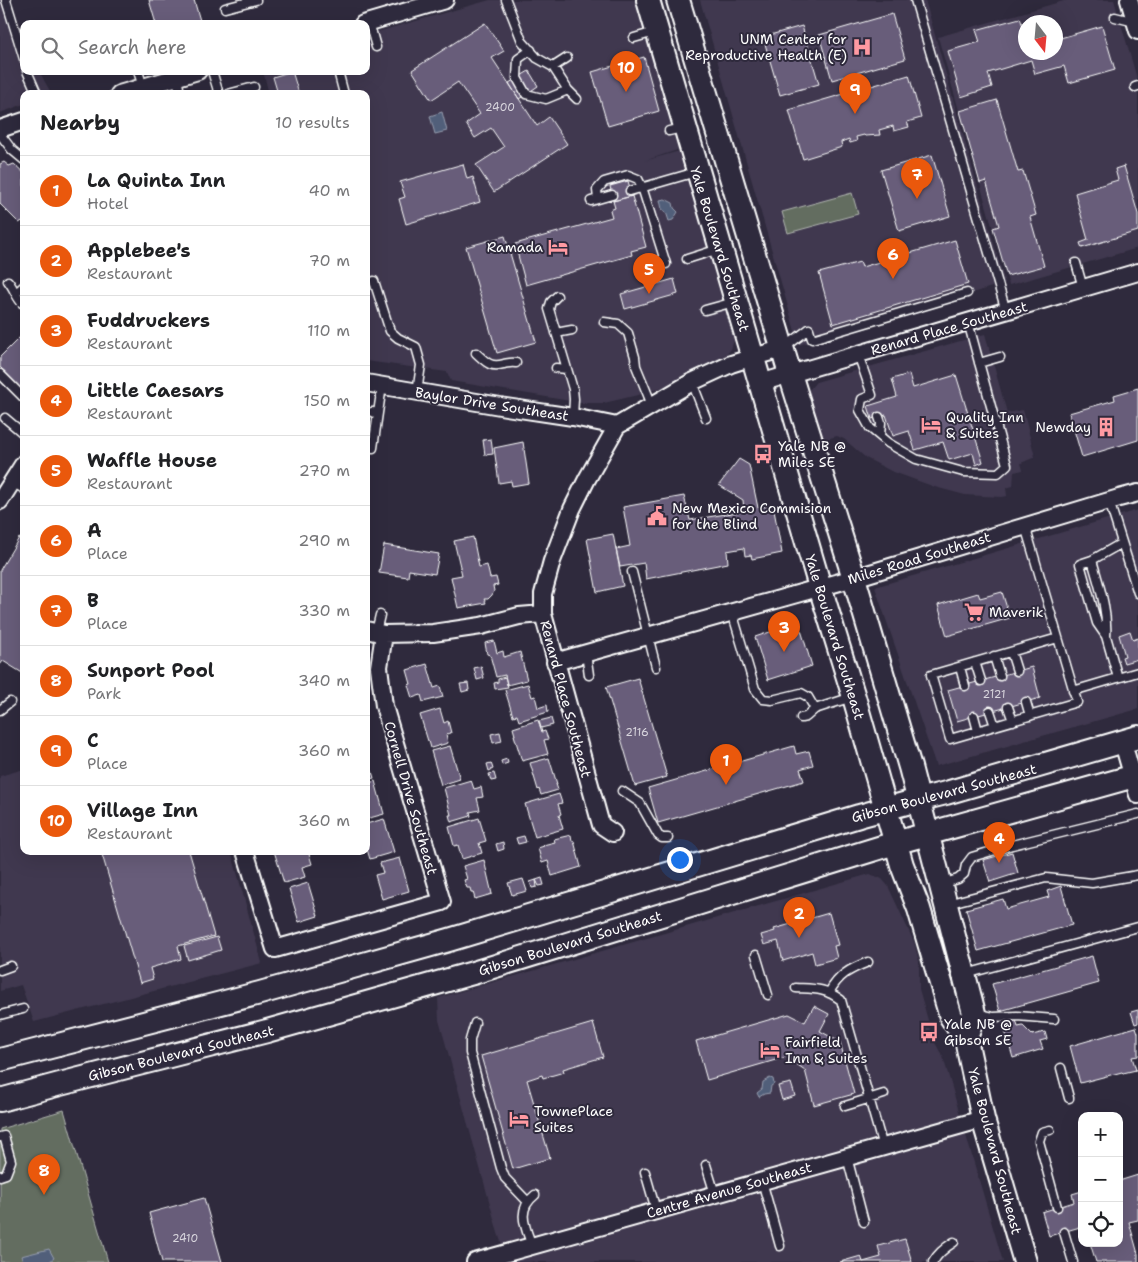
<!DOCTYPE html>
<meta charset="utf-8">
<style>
:root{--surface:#fff;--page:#f2f2f2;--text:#202124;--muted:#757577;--line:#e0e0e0;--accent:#ea580c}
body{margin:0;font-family:"Shantell Sans",sans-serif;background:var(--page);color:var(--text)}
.controls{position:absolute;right:15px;bottom:15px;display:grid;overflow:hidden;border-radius:10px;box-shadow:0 5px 20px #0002}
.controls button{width:45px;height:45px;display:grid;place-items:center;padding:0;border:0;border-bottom:1px solid var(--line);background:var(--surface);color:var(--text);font:25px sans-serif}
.compass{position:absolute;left:1018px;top:15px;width:45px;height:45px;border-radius:50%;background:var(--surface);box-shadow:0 5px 20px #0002;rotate:164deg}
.you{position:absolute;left:679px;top:859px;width:18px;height:18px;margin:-12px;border:4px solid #fff;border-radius:50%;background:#1a73e8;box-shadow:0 0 0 8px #1a73e833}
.badge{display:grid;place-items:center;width:32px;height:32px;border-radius:50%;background:var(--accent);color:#fff;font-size:16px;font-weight:700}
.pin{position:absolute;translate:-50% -41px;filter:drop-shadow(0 1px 2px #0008)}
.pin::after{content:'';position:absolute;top:26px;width:18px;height:15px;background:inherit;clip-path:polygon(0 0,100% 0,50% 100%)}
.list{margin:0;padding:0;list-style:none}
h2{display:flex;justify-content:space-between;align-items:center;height:65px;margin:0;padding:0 20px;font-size:21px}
h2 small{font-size:16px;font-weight:400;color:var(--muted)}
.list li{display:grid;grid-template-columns:32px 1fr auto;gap:15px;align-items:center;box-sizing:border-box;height:70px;padding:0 20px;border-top:1px solid var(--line)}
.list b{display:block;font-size:19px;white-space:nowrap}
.list p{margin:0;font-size:16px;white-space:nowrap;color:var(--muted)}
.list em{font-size:16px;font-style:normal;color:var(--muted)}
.icon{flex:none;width:28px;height:28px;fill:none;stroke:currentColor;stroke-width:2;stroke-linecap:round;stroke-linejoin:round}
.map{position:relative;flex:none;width:1138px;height:1262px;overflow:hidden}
.search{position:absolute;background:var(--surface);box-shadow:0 5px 20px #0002;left:20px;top:20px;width:350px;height:55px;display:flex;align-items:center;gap:12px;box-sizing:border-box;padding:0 18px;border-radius:10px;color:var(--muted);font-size:19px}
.panel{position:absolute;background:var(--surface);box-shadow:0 5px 20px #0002;left:20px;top:90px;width:350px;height:765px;border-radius:10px}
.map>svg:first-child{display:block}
.built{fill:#40394f;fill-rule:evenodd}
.green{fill:#636d61;stroke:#b1b6b0}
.water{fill:#515e7a;stroke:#979eaf}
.building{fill:#675d7a;stroke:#fff}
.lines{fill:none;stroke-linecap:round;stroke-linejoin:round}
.service-casing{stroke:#fff;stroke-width:11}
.minor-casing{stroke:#fff;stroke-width:20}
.secondary-casing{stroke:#fff;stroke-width:26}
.service{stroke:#2f2a3d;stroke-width:8}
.minor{stroke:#2f2a3d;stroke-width:16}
.secondary{stroke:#2f2a3d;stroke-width:22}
.labels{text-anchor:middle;stroke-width:4;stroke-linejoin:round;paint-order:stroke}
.number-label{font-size:11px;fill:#d9d6de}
.poi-label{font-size:14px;fill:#fff;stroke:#2f2a3d;text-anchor:start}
.street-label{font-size:14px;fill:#fff;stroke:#2f2a3d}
</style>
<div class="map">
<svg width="1138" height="1262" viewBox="0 0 1138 1262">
<rect width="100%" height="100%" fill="#2f2a3d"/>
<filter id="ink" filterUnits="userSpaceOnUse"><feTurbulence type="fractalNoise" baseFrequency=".02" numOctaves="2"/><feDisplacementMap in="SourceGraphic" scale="10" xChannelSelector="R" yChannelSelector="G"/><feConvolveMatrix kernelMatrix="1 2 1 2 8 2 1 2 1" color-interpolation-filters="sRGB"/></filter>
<g filter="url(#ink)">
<path class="built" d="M0 0H2L24 42V71H39L51 93 24 94V104L0 113Z
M490 0H636L680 149 644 161 680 151 734 340 731 349 723 359 698 368 669 385 642 394 604 403H582L451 381 447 372 366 361V94H269L263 71H366V35Z
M700 0H925L1005 283 799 345Z
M1067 0H1114L1138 82V248L1009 285 938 37ZM1026 22H1056V52H1026Z
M985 334 1007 413 1023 410 1035 457 1021 463 1023 470 1014 472 1013 486 1006 488 1007 496 1002 497 965 495 935 487 891 471 866 458 844 439 837 436 823 440 809 397V390L816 382Z
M1138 510V709L936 766 875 587Z
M24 769V851H231L262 963 34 1022 21 985 0 991V776Z
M870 874 882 879 888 886 914 942 919 961V989L934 1041 943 1057 1003 1262H535L534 1261 530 1262H508L498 1233 439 1020 438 998Z"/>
<path class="green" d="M852 193 858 214 788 233 782 212Z
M64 1110 108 1262H0V1129Z"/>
<path class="water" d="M442 112 447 131 435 134 430 116Z
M665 199 673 203 674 208 678 212 673 220 669 221 666 212 662 209 660 200Z
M770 1078 773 1079 774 1084 771 1086 770 1093 764 1094 759 1097 757 1093 762 1089 763 1082Z
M49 1249 54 1258 49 1262H24L21 1256Z"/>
<path class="building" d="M149 0H194L201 24H156Z
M892 14 905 59 832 80 819 35Z
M1020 18 1024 29H1026V52H1056V33L1057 39 1102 26 1115 70 1069 83 1064 66 1035 74 1031 60 988 73 992 87 961 97 948 51 980 42 976 30Z
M485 23 504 51 492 58 537 126 549 117 567 144 494 192 476 165 504 147 491 128 475 138 466 124 480 114 458 82 431 100 412 70Z
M802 26 819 84 780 95 763 37Z
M644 57 659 111 608 126 592 72Z
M292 71 299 94H278L273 77Z
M529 71 538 86 519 99 509 83Z
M909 75 921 118 907 122 909 127 894 131 893 126 879 130 880 135 865 136 864 135 856 137 857 141 850 143 849 139 841 142 842 147 803 159 789 110Z
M997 100 1018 172 1023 171 1036 215 1030 217 1044 266 1007 276 993 228 999 226 986 181 980 183 960 111Z
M932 155 950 216 899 231 881 170Z
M4 162 9 166 14 164 24 173V220L19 223 0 204V164Z
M463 164 467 179 473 177 480 202 406 224 399 199 405 197 400 182Z
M1124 166 1138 214V231L1082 248 1080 243 1088 240 1075 193 1118 180 1115 169Z
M628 181 632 196 613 201 610 186Z
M632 196 646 247 631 251 632 255 526 285 515 244 612 217 610 210 615 208 613 201Z
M505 236 536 342 497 353 466 247Z
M955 240 968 284 833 324 819 273 860 262 862 267Z
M674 279 678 294 625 309 621 294Z
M20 337 24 341V391L0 367V357Z
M909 374 913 388 956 375 983 462 976 465 973 453 949 460 943 442 915 450 909 431 893 436 886 415 872 419 868 406 897 397 892 379Z
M1138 388V440L1082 457 1069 413 1115 400 1114 395Z
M366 425 371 426 366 453Z
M491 439 493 454 485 455 483 440Z
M523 442 529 483 512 486 511 481 499 483 494 448Z
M739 459 749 465 758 508 773 505 782 553 752 559 751 555 745 556 744 548 727 551 728 563 646 579 644 563 620 567 616 549 630 546 623 507 684 496 690 520 744 511 743 500 719 485Z
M613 534 623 586 597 592 587 539Z
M473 537 479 567 487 565 490 578 496 577 498 585 493 586 494 591 492 595 488 599H484L486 603 458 608 451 577 462 575 454 541Z
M19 538 24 540V674L3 661 0 665V570Z
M384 545 439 554 435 574 409 570 408 577 379 573Z
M1002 592 1010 618 947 636 938 605 978 593 980 598Z
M801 630 812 666 768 680 755 637 773 631 775 638Z
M1130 631 1133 640 1138 638V659L1124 663 1122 657 1125 656 1119 635Z
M494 641 497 653 503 651 504 657 520 652 527 680 507 685 505 675 496 677 490 655 487 654 485 643Z
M427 664 434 688 440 686 443 697 423 702 421 695 412 698 408 685 411 684 407 670Z
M481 666 484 678 477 680 474 668Z
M1032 667 1040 698 957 721 948 690Z
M505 677 508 687 495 689 494 683 498 682V679Z
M638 678 667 777 635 786 606 687Z
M468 683 469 690 462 692 460 684Z
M528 684 532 697 535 696 538 708 547 705 548 712 519 721 517 715 513 716 505 690Z
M440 709 444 723 448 721 451 733 446 734 448 743 431 748 429 741H428L420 715Z
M551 718 553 725 541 728 539 721Z
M538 720 542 732 545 731 548 739 544 740 548 754 522 761 514 735H515L513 728Z
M500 732 502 741 493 743 491 734Z
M450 746 460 779 441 785 431 751Z
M794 746 796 754 809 751 813 765 800 769 804 781 658 823 648 788Z
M366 752 374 778 366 780Z
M549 758 557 784H556L558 790 541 795 539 789 538 790 530 763Z
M507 759 508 763 502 765 501 761Z
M491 763 493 769 489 771 487 764Z
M494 773 496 780 491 781 489 774Z
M471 780 474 789 481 787 483 797 477 798 480 810 470 812 471 816 451 822 449 815H451L444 788Z
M375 781 384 814 366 819V784Z
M559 794 562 803 558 804 561 814 559 815 563 829 535 837 525 804Z
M479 818 486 841 479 843 482 853 462 859 458 845 454 846 449 827Z
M384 819 394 852 370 859 366 846V824Z
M571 835 572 841H574L581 867 552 876 548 861 542 863 538 848 544 846 543 845 555 842 554 839Z
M524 836 526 842 518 844 516 838Z
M503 842 504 849 498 851 496 844Z
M101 851H189L214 936 178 946 181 959 150 968 153 979 140 983Z
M274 851H308L312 864 302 867 305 877 284 883Z
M1012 852 1018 873 990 882 983 860Z
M400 858 409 891 382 899 375 875 383 873 380 863Z
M484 860 492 894 475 899 473 892H471L470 888H467L464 880 467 879 463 866Z
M542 878 544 885 539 886 536 880Z
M523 879 527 891 512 895 508 883Z
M536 880 537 887 532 888 530 882Z
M308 883 318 916 299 922 289 889Z
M1061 886 1072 925 978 951 966 909 1003 899 1006 909 1049 897 1047 891Z
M829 913 838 945 834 946 837 958 815 964 812 952 783 961 778 941 764 945 761 935 775 931 774 929Z
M217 937 221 950 188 960 184 946Z
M1092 956 1099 983 1000 1011 992 984Z
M814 1006 829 1014 820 1031 840 1042 854 1094 814 1105 805 1070 786 1057 707 1080 696 1041 789 1014 805 1022Z
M1138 1010V1023L1135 1024 1131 1012Z
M1016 1020 1018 1027 1023 1026 1032 1035 1045 1032 1047 1039 1040 1041 1043 1049 1013 1058 1003 1024Z
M593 1023 603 1057 563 1069 564 1072 543 1078 542 1075 527 1080 550 1158 513 1169 481 1056Z
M1136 1027 1138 1033V1056L1132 1057 1136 1070 1123 1073 1122 1072 1080 1083 1070 1046Z
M791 1083 795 1096 782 1100 778 1086Z
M1138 1175V1220L1129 1222 1138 1254V1262H1096L1090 1243H1119V1181Z
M1082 1191V1232L1080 1227 1049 1236 1042 1212 1074 1202 1072 1194Z
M204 1198 222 1262H162L149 1213Z
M905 1239 912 1262H840L861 1256 863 1262 881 1257 878 1246Z"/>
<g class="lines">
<defs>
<path id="service" d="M6 0 24 59
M506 0 522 41 537 58 553 67 568 90 577 99
M915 0 1006 311
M225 8 256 0
M1115 17 1135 22
M369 22 376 47
M634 38 655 32
M531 50 518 59 517 78 526 94 546 99 568 90
M553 67 567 58
M27 71 37 94
M138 71 143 87
M212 71 219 94
M338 71 344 94
M177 77 180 94
M1135 87 1138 86
M228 94 254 87
M669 131 682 128
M0 134 12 150 24 160
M630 191 696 172
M598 199 597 190 604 182 628 175 638 179 642 187 666 264
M591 201 612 195
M687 259 719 249
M1076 263 1083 288
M8 281C14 288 16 297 22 303
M374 281 390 331 398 338 416 347 421 365 417 392
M16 293 24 286
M557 296 551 302 549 309 567 369
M705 310 734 302
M604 322 618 324 628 333 635 357 636 366 652 405
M556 333 572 330
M784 348 809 329 812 339 967 293
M476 353C486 362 490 368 504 364 509 363 511 362 516 363
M858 354 872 395 862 399 860 410 870 428 888 443 916 459 963 472 998 473 1007 465 968 322
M979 363 1000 357
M556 368 567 369 573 389 574 399 573 417
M0 374 24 398
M692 382 706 418
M372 412 378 413 382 386
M879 417 881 423 880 436
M5 418 24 434
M373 448 378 413
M12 482 24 489
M1109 501 1138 593
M1025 526 1077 702 950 739 931 675 1058 638
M1092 560C1099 585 1108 610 1106 636
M632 572 656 667
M732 612 755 689 763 699 772 700 801 693 808 697 815 709
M376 632 380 615
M1011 652 1017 671
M586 653 589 675
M994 656 1000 676
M975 662 981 681
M960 667 965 686
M1118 678 1106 636 1097 623 1080 564 1092 560 1122 543
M1073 691 1138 672
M1026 702 1030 716
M1008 707 1013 721
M0 710 10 702
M990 711 995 726
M974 716 978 731
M801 718 806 717 815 709 852 697
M622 791 640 803 658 835 662 838H668
M942 884 958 879 964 874 966 865 972 857 1012 845 1138 814
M947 904 1046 878 1092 883 1138 875
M756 955 768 995
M0 970 11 966
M966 974 1138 927
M796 988C815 989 825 988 841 1000L883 1147
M829 993C838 975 850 969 868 962
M976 1013 993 1017 1017 1016 1054 1019
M0 1015 23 1009
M475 1023 470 1040V1053L501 1168 505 1178 527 1201
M1061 1068 1069 1098
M845 1106 884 1094
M1050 1130 1042 1132 1039 1141 1057 1207
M0 1137 4 1136 11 1161 6 1174 0 1176
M847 1157 864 1222
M706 1165 715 1194
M645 1172 656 1210
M762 1181 780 1246
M1064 1232 1073 1262
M532 1246C525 1226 516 1210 535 1195
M933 1262C938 1253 946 1247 954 1242"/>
<path id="minor" d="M1129 0 1138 31
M363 24 445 0
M119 94 198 71
M0 129 24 121
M366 383 506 407 573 417 617 426
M760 383 1138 272
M0 501 24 463
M366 630 384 634 433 633 481 626 519 616 543 614
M555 662 854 578 1119 498 1138 493
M1123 743 1138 795
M613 833 601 825 543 614V594L552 561 572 509 587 479 617 426 692 382 731 364 753 357 782 349
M245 851 275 949 442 902 384 706 379 667 384 634
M475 1262 983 1119"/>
<path id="secondary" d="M648 0 820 587 854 697 902 865 919 909 951 1017 966 1039 983 1119 1025 1262
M678 0 790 374 854 578 910 767 974 1013 966 1039
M0 1060 260 993 449 940 859 816 918 800 946 793 1138 737
M0 1100 60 1084 267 1031 473 973 895 843 1138 775"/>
</defs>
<use href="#service" class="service-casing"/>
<use href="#minor" class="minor-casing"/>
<use href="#secondary" class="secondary-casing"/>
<use href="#service" class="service"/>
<use href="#minor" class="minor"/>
<use href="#secondary" class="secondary"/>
</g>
</g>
<defs>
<symbol id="hospital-bare" viewBox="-9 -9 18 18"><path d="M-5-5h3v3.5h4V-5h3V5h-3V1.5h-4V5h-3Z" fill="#ff9aa2" stroke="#2f2a3d" stroke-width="2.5" paint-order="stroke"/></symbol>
<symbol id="hotel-bare" viewBox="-9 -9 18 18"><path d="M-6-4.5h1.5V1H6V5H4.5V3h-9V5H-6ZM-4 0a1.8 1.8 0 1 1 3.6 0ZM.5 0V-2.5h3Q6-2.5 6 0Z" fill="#ff9aa2" stroke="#2f2a3d" stroke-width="2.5" paint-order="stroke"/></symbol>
<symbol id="building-bare" viewBox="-9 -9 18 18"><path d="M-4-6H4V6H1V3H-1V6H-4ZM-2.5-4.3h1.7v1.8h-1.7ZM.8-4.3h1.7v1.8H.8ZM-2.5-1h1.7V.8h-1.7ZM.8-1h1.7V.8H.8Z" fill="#ff9aa2" stroke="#2f2a3d" stroke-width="2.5" paint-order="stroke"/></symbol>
<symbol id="bus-bare" viewBox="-9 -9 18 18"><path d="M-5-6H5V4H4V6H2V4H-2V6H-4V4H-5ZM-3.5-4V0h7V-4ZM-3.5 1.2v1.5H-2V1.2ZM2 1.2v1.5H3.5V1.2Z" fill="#ff9aa2" stroke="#2f2a3d" stroke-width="2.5" paint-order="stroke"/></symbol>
<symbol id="civic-bare" viewBox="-9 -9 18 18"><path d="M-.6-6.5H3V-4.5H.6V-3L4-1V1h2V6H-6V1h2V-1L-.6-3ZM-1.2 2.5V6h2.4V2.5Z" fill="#ff9aa2" stroke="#2f2a3d" stroke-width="2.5" paint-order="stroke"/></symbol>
<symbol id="supermarket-bare" viewBox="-9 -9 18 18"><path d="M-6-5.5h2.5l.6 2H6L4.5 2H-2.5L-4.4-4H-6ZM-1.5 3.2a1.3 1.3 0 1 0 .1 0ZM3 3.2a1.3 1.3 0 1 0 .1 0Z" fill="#ff9aa2" stroke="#2f2a3d" stroke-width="2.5" paint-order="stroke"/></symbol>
</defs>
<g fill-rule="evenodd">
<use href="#hospital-bare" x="848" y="33" width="28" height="28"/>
<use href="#hotel-bare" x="544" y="233" width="28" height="28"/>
<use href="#hotel-bare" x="917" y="411" width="28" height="28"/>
<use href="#building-bare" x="1092" y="413" width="28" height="28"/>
<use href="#bus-bare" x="749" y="440" width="28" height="28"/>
<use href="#civic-bare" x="643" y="502" width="28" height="28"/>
<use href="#supermarket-bare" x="960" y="598" width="28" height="28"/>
<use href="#bus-bare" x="915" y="1018" width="28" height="28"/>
<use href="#hotel-bare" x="756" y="1036" width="28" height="28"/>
<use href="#hotel-bare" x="505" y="1105" width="28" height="28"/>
</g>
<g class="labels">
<g class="number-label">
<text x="500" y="111">2400</text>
<text x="994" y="698">2121</text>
<text x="637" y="736">2116</text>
<text x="185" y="1242">2410</text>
</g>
<g class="poi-label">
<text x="847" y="44" text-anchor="end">UNM Center for<tspan x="847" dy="16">Reproductive Health (E)</tspan></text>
<text x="543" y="252" text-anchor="end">Ramada</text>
<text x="946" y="422">Quality Inn<tspan x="946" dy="16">&amp; Suites</tspan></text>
<text x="1091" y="432" text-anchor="end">Newday</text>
<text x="778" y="451">Yale NB @<tspan x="778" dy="16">Miles SE</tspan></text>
<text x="672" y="513">New Mexico Commision<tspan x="672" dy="16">for the Blind</tspan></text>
<text x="989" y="617">Maverik</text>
<text x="944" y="1029">Yale NB @<tspan x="944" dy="16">Gibson SE</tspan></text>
<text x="785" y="1047">Fairfield<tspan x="785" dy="16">Inn &amp; Suites</tspan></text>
<text x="534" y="1116">TownePlace<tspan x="534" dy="16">Suites</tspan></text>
</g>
<g class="street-label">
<text transform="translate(720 249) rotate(73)" y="5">Yale Boulevard Southeast</text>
<text transform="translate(949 328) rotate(-16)" y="5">Renard Place Southeast</text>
<text transform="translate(492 404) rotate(9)" y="5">Baylor Drive Southeast</text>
<text transform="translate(919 558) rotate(-17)" y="5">Miles Road Southeast</text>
<text transform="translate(835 637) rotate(73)" y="5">Yale Boulevard Southeast</text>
<text transform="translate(566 699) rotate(75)" y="5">Renard Place Southeast</text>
<text transform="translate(944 793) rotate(-15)" y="5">Gibson Boulevard Southeast</text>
<text transform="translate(411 798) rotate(74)" y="5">Cornell Drive Southeast</text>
<text transform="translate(570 943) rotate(-17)" y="5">Gibson Boulevard Southeast</text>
<text transform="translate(181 1053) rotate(-14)" y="5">Gibson Boulevard Southeast</text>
<text transform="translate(995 1151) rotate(75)" y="5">Yale Boulevard Southeast</text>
<text transform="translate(729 1190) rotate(-16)" y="5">Centre Avenue Southeast</text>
</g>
</g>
</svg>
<div class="controls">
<button>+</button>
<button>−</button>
<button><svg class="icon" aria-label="locate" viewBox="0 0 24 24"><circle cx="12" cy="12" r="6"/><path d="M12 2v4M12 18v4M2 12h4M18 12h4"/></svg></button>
</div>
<svg class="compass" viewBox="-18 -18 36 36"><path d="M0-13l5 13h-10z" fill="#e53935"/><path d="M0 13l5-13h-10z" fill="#757577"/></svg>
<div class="you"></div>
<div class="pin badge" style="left:726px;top:785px">1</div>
<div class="pin badge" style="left:799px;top:938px">2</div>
<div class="pin badge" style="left:784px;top:652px">3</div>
<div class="pin badge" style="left:999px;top:863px">4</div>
<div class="pin badge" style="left:649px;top:294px">5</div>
<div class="pin badge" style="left:893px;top:279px">6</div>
<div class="pin badge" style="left:917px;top:199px">7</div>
<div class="pin badge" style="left:44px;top:1195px">8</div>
<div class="pin badge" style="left:855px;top:114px">9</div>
<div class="pin badge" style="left:626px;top:92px">10</div>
<div class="search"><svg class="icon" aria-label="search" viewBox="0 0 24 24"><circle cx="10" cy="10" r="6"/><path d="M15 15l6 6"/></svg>Search here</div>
<section class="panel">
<h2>Nearby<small>10 results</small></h2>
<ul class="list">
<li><span class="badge">1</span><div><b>La Quinta Inn</b><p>Hotel</p></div><em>40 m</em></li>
<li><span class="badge">2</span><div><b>Applebee's</b><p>Restaurant</p></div><em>70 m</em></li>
<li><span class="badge">3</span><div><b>Fuddruckers</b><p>Restaurant</p></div><em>110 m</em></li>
<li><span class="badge">4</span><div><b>Little Caesars</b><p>Restaurant</p></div><em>150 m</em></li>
<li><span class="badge">5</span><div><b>Waffle House</b><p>Restaurant</p></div><em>270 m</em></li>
<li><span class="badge">6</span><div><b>A</b><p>Place</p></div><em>290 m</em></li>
<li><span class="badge">7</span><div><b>B</b><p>Place</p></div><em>330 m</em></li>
<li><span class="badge">8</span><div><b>Sunport Pool</b><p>Park</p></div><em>340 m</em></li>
<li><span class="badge">9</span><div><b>C</b><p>Place</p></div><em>360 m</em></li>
<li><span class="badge">10</span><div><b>Village Inn</b><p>Restaurant</p></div><em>360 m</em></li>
</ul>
</section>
</div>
